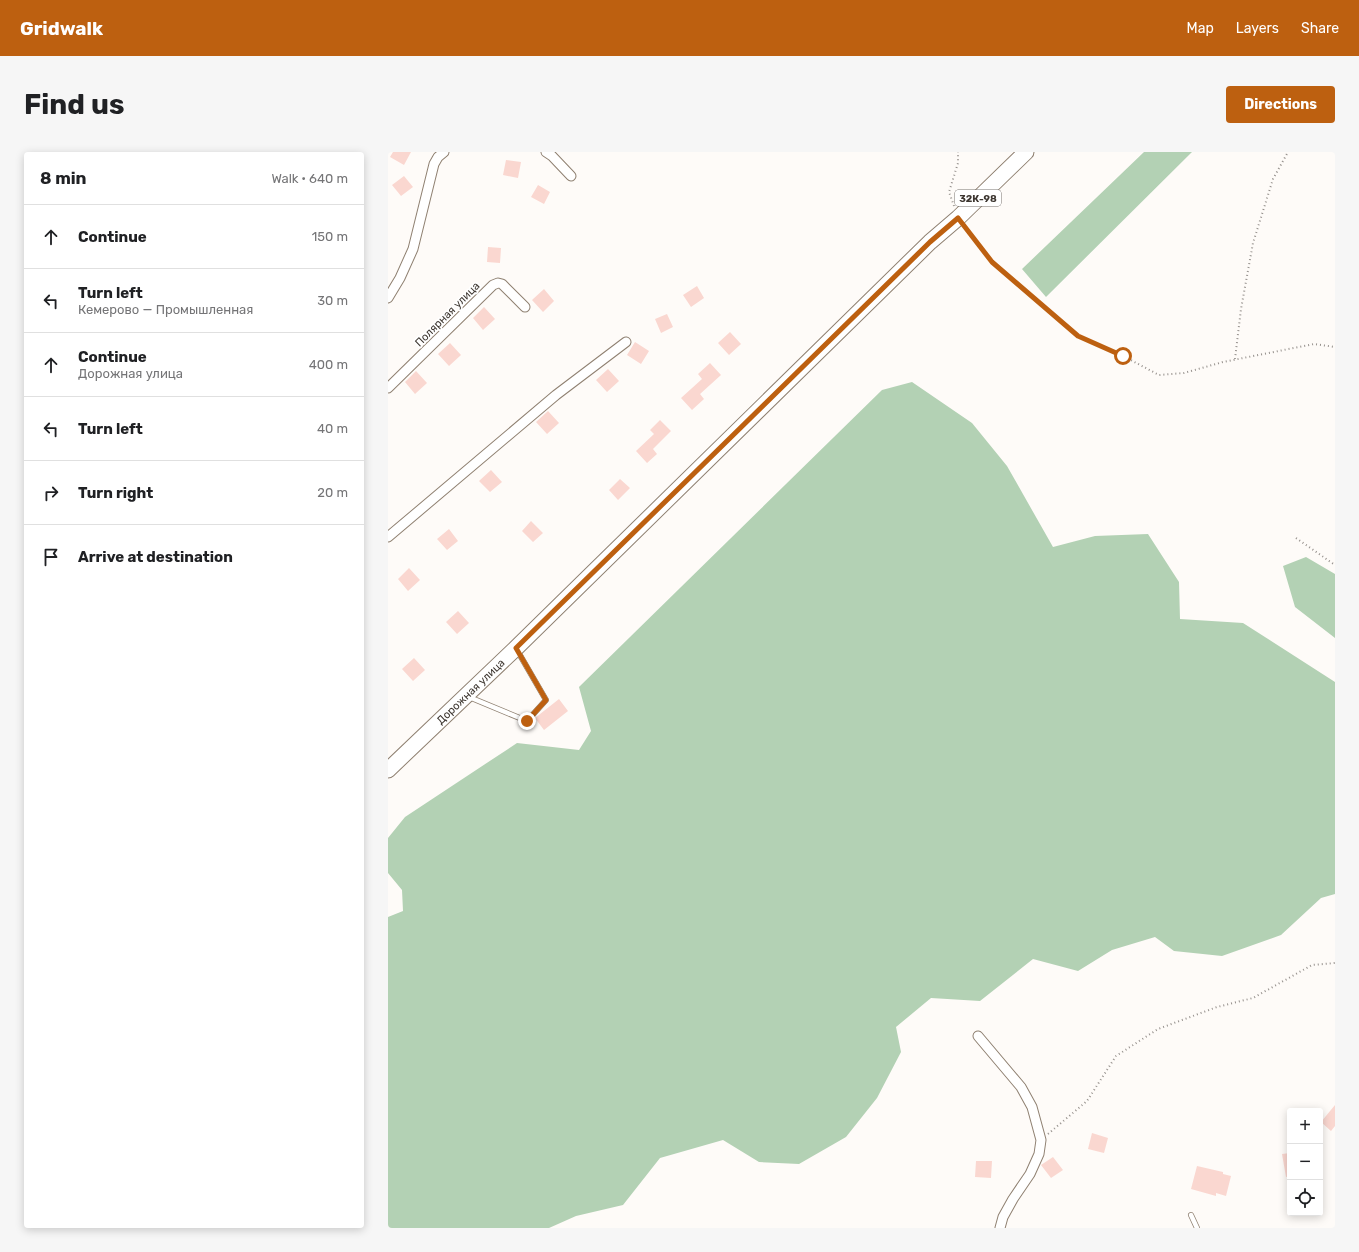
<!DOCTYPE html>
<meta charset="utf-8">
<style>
:root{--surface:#fff;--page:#f6f6f6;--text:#202124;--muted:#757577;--line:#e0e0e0;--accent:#bd6010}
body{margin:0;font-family:Rubik,sans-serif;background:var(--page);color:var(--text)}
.controls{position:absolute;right:12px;bottom:12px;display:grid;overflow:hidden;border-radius:4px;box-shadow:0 2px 10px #0003}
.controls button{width:36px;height:36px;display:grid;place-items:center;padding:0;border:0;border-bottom:1px solid var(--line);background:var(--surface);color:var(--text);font:20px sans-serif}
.stop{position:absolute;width:12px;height:12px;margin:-9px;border:3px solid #bd6010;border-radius:50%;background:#fff}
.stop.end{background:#bd6010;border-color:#fff;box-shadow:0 1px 4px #0008}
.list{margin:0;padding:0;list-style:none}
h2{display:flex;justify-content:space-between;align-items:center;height:52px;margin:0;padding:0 16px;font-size:17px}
h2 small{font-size:13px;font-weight:400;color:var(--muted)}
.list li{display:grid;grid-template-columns:26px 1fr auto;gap:12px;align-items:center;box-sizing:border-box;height:64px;padding:0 16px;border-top:1px solid var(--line)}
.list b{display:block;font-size:15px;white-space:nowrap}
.list p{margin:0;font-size:13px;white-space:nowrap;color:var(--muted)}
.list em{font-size:13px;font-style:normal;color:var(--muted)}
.icon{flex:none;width:22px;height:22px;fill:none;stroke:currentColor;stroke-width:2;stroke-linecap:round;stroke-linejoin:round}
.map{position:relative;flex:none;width:947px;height:1076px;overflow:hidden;border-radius:4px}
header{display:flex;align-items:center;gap:24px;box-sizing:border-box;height:56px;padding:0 20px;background:var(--accent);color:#fff}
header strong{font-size:19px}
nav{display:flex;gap:22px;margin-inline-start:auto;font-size:14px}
.intro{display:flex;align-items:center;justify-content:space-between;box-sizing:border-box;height:96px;padding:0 24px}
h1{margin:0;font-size:28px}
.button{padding:10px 18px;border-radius:4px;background:var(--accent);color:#fff;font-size:14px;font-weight:700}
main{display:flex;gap:24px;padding:0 24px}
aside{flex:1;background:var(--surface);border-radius:4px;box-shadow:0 2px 10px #0003}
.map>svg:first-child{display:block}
.forest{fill:#b3d1b4}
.building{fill:#fad7d0}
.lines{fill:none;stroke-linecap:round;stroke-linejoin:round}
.service-casing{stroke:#8f8071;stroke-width:6}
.minor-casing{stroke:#8f8071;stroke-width:11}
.primary-casing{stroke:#8f8071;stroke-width:17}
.path{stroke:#96918d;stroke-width:2;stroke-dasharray:1 3;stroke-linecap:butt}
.service{stroke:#fff;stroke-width:4.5}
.minor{stroke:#fff;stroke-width:9}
.primary{stroke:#fff;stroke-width:15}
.route{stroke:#bd6010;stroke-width:5}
.labels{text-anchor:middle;stroke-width:3.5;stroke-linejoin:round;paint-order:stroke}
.shield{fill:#fff;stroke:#77726e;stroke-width:1}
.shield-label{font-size:10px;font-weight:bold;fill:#3d3630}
.street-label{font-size:11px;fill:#3d3630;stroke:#fff}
</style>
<header>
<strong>Gridwalk</strong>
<nav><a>Map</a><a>Layers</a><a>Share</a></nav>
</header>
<div class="intro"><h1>Find us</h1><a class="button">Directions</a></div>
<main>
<aside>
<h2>8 min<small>Walk · 640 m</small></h2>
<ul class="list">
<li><svg class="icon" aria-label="ahead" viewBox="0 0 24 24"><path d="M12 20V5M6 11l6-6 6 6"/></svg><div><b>Continue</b></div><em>150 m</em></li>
<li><svg class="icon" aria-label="left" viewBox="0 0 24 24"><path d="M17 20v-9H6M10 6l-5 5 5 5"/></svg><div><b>Turn left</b><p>Кемерово — Промышленная</p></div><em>30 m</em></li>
<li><svg class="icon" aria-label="ahead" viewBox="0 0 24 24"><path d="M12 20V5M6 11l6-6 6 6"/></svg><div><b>Continue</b><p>Дорожная улица</p></div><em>400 m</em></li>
<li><svg class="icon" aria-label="left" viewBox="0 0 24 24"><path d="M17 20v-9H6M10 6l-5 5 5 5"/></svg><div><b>Turn left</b></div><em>40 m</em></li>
<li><svg class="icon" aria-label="right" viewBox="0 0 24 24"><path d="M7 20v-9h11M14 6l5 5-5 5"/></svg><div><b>Turn right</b></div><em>20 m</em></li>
<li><svg class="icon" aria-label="arrive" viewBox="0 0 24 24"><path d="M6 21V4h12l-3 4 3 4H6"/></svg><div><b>Arrive at destination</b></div></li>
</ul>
</aside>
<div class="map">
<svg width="947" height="1076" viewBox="0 0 947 1076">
<rect width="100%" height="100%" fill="#fefbf8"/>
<path class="forest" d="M756 0H804L658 145 634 117Z
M524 230 584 271 619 314 665 395 707 384 760 382 791 430 792 467 855 471 947 530V742L933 746 893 783 834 804 786 799 767 785 724 798 690 819 645 807 592 849 543 846 508 875 513 900 489 946 458 985 411 1012 371 1010 335 988 272 1006 235 1053 188 1064 161 1076H0V765L15 759 14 738 0 721V686L17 665 129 591 191 598 203 579 191 535 494 238Z
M918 405 947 422V486L907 455 895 414Z"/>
<path class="building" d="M5 0H23L16 13 2 5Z
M118 8 133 10 130 26 115 23Z
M16 24 25 35 13 44 4 33Z
M150 33 162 40 156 52 143 45Z
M100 95 113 96 112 111 99 110Z
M309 134 316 146 303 155 295 143Z
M156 137 166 149 155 160 144 148Z
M96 155 107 167 95 178 85 166Z
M279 162 285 175 273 181 267 167Z
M342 180 353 192 341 203 330 191Z
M247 190 261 199 253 212 239 203Z
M62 191 73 203 61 214 50 202Z
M322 211 333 223 312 242 316 247 304 258 293 246 314 227 310 222Z
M220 217 231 229 219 240 208 228Z
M28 219 39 231 27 242 17 230Z
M160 259 171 271 159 282 148 270Z
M272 268 283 279 265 297 269 302 259 311 248 299 266 282 262 278Z
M103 318 114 330 102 340 91 329Z
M232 327 242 336 230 348 221 338Z
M143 369 155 381 145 390 134 379Z
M61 377 70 389 59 398 49 387Z
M21 416 32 428 20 439 10 427Z
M70 459 81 471 69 482 58 470Z
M26 506 37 518 25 529 14 517Z
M171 547 180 559 156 578 147 566Z
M947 953V974L943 979 933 970Z
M704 981 720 986 716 1001 700 997Z
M902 1001V1024L898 1025 894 1002Z
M665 1005 675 1018 663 1026 653 1013Z
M588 1009H604L603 1026 587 1025Z
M809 1014 835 1020V1022L843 1024 838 1044 828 1041V1044L803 1037Z"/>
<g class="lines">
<defs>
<path id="service" d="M81 545 139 569 158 548 129 498
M803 1063 809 1076"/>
<path id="minor" d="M158 0 164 4 183 24
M0 146 12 126 25 97 46 12 50 5 56 0
M0 236 105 133 110 131 114 132 137 155
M0 385 168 243 238 190
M590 884 633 935 644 955 653 988 651 1002 642 1022 625 1047 615 1065 612 1076"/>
<g id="primary">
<path id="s1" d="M0 618 128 496 542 90 570 66 638 0"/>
</g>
</defs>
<use href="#service" class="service-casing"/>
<use href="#minor" class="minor-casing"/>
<use href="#primary" class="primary-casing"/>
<path class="path" d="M566 54 561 40 570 11V0
M577 75 604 110 690 184 735 204 771 223 796 221 835 210 926 192 947 195
M847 207 853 157 865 91 885 27 900 0
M908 386 947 413
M660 982 699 949 728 904 770 877 829 855 865 846 924 813 947 811"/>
<use href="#service" class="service"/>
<use href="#minor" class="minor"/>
<use href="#primary" class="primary"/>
</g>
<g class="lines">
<path class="route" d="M139 569 158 548 128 496 542 90 570 66 604 110 690 184 735 204"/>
</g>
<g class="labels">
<rect class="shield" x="567" y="38" width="46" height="16" rx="3"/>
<g class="shield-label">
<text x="590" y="50">32К-98</text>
</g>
<g class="street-label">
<text transform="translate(59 162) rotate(-45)" y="4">Полярная улица</text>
<text dy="4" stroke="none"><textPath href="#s1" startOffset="114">Дорожная улица</textPath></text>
</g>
</g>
</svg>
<div class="controls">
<button>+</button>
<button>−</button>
<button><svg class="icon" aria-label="locate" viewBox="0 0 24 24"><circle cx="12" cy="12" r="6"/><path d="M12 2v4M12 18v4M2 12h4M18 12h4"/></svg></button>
</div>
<div class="stop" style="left:735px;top:204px"></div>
<div class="stop end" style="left:139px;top:569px"></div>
</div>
</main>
